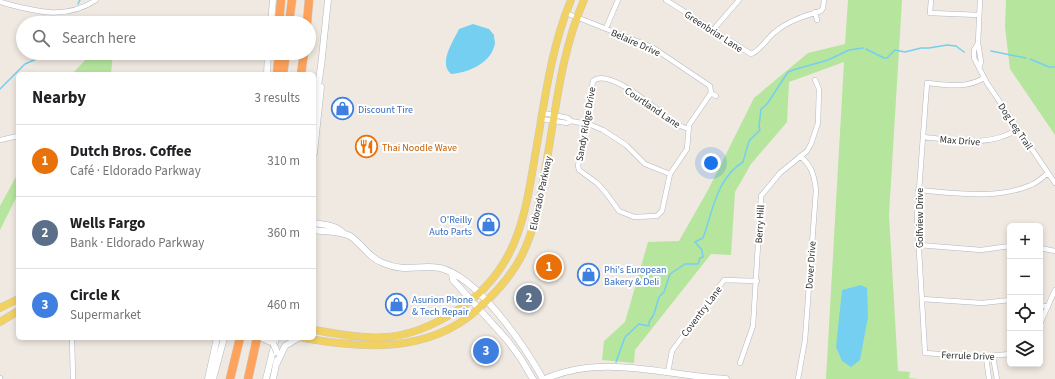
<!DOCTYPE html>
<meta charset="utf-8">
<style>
:root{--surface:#fff;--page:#f6f6f6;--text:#202124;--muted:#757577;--line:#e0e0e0;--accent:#ea580c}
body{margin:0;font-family:"Source Sans 3",sans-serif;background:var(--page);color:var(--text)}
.controls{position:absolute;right:12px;bottom:12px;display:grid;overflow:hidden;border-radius:6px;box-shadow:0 2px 6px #0003}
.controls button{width:36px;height:36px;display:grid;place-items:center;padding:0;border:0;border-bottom:1px solid var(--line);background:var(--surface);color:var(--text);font:20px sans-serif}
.you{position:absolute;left:711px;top:163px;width:14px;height:14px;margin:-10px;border:3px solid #fff;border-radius:50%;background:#1a73e8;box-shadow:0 0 0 6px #1a73e833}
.badge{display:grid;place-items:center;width:26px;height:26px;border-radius:50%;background:var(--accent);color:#fff;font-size:13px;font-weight:700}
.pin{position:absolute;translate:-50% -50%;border:2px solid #fff;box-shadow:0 1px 4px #0006}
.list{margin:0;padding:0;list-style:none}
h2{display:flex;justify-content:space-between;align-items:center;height:52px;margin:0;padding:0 16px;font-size:17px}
h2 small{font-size:13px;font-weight:400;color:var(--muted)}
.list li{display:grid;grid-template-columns:26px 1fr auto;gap:12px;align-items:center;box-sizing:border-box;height:72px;padding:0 16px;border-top:1px solid var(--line)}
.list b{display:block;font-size:15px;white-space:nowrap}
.list p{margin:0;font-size:13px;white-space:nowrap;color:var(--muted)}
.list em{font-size:13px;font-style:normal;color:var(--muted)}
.icon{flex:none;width:22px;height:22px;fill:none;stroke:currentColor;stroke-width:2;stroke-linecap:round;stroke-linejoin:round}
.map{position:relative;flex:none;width:1055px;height:379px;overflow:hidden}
.search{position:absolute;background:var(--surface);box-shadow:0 2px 6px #0003;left:16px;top:16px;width:300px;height:44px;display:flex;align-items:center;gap:10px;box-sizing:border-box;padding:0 14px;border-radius:22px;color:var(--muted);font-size:15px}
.panel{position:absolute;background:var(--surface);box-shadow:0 2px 6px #0003;left:16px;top:72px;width:300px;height:268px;border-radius:6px}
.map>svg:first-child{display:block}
.green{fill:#b6e59e}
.water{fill:#75cff0}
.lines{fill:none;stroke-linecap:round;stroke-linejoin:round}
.stream{stroke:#75cff0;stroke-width:1.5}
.street-casing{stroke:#b4b7c1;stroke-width:5.5}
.secondary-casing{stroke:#b4b7c1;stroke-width:7}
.primary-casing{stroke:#c9c9c9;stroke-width:8}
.highway-casing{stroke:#c9c9c9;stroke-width:9}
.street{stroke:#fff;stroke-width:4.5}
.secondary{stroke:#fff;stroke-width:6}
.primary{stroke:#f2d163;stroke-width:7}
.highway{stroke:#ffa35c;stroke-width:8}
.secondary-bridge-casing{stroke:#b4b7c1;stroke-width:7;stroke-linecap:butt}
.secondary-bridge{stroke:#fff;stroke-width:6}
.labels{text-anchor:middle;stroke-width:4;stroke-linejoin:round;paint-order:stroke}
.street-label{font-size:10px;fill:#2e2e2e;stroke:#fff}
.shop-label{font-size:10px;fill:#366cbe;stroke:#fff;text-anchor:start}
.food-label{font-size:10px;fill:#c56008;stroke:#fff;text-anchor:start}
</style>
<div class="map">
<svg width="1055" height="379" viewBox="0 0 1055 379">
<rect width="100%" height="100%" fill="#efe9e1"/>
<path class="green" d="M848 0H902L889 215 898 371 910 372 909 378 919 379H826L844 62 789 82 787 122 751 164 735 192 731 255 711 254 635 350 634 363 602 360 604 341 625 322 648 242 679 241 708 190 754 98 808 53 845 44Z
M1006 0H1055V135L1010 69 1005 27Z
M92 53H113L111 74H72Z
M18 173V194L0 230V206Z"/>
<path class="water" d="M473 24 489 29 494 35C494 39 496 43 494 47 489 64 467 73 451 74 438 63 453 42 459 29Z
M861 285 867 288 868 317 860 360 851 367 842 361 836 347 842 290Z"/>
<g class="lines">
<path class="stream" d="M78 4 80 0
M71 23 73 17
M866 49 884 58H887L895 50 905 52 921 48H929L947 45 956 46 964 52
M991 51 1026 58
M1030 59 1049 67H1055
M0 89 25 64 50 53
M616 362 625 337 639 324 649 326V322L654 314 659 297 664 292 670 274 685 264H698L700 258 703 257 702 250 695 242 703 238C713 211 716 179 743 162L749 141 760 130 759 126 761 109 767 104 788 72 793 70 828 60 849 50 863 48"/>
<defs>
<path id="street" d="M666 0 751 54C760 51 767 38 775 32 788 21 804 16 821 11L823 8 824 0
M931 0 930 13 979 15
M0 2C34 11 65 21 96 0
M815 12 817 20
M566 13 652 47 710 86 711 93
M606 28 618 0
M713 30 739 0
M978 43 974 50V58L987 83 1055 183
M979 68 981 62 978 43 980 0
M984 78C965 89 947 85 927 83L917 217 925 353 979 357 1010 354
M711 93 716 96
M542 119 567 123 571 121 568 118 543 113
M571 121 591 125 603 130 626 145 645 164 670 174
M688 129C684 127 680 126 676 124 662 115 610 66 593 81L578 166 579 170 597 183 606 193 619 211 634 217 657 216 662 211 670 174 687 149 689 125 711 93
M923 137C955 140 989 148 1018 129
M0 140 18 136
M918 190C955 193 996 200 1031 185 1037 183 1043 177 1048 173
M919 245 981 250 1010 246
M1040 248 1055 251
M922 299 982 303 1010 300
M1040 305 1048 307
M1040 324 1055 290
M72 338 73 379
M986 357 989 379
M993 357 997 379
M740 363 753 326 761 196 780 173 807 151 811 144 818 123 819 89 815 80
M668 372 672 351 724 280 757 281
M0 378V379
M798 379 805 340 816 190C814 175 812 166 800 156"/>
<path id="secondary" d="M271 23 273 0
M267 74 268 53
M314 112 321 66 328 0
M314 153 321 87
M314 223C325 225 336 225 343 233
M314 230C325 232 340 231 350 236 362 244 369 258 383 263 406 273 419 264 440 268 478 277 524 345 543 379
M452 274 453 280 508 341 521 359 533 379
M262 338 273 343
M277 363 285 346 298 338
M208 379 217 338
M213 379 224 338
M266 379 276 338
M273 379 277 360
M545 379C603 353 666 376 726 379"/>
<path id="primary" d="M0 308 18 299
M0 322 18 311
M314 330C372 340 403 345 456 311 518 271 525 216 536 150 545 99 551 48 571 0
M304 338C364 349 428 353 477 310 495 294 511 277 522 255 536 227 541 195 546 165 556 109 561 52 584 0"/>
<path id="highway" d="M279 23 281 0
M289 23 292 0
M307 23 309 0
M277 74 279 53
M283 74 286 53
M301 74 304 53
M230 379 240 338
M248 379 257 338"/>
</defs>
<use href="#street" class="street-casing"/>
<use href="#secondary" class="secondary-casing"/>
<use href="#primary" class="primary-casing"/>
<use href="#highway" class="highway-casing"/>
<use href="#street" class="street"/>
<use href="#secondary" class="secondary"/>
<use href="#primary" class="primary"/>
<use href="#highway" class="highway"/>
<defs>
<path id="secondary-bridge" d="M273 343 277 352"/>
</defs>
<use href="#secondary-bridge" class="secondary-bridge-casing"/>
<use href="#secondary-bridge" class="secondary-bridge"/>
</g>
<defs>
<symbol id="shop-ring" viewBox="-11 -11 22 22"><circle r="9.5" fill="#fff" stroke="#3f7fe0" stroke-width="1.5"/><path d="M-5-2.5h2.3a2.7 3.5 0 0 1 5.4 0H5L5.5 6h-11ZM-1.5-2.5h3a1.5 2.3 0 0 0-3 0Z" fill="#3f7fe0"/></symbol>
<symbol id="restaurant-ring" viewBox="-11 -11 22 22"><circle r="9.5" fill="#fff" stroke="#e8710a" stroke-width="1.5"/><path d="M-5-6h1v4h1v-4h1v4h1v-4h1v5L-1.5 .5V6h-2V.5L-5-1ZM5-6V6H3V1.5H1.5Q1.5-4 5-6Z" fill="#e8710a"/></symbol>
</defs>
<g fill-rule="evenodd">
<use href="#shop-ring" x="330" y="96" width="25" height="25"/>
<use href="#restaurant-ring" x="354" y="134" width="25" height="25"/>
<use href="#shop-ring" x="476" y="212" width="25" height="25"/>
<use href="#shop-ring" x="576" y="262" width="25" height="25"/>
<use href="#shop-ring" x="384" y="292" width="25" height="25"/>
</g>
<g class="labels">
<g class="street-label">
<text transform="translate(714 31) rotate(33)" y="4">Greenbriar Lane</text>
<text transform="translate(636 42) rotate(24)" y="4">Belaire Drive</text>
<text transform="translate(653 107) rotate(34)" y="4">Courtland Lane</text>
<text transform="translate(585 124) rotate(-80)" y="4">Sandy Ridge Drive</text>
<text transform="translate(1016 126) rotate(56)" y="4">Dog Leg Trail</text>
<text transform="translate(960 140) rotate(4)" y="4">Max Drive</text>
<text transform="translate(540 193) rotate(-78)" y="4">Eldorado Parkway</text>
<text transform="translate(919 218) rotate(-90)" y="4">Golfview Drive</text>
<text transform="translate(759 224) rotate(-87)" y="4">Berry Hill</text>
<text transform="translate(810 265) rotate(-86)" y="4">Dover Drive</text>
<text transform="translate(701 311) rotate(-53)" y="4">Coventry Lane</text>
<text transform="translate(968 355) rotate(2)" y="4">Ferrule Drive</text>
</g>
<g class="shop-label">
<text x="358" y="113">Discount Tire</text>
<text x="472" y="223" text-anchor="end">O'Reilly<tspan x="472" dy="12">Auto Parts</tspan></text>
<text x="604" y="273">Phi's European<tspan x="604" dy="12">Bakery &amp; Deli</tspan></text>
<text x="412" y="303">Asurion Phone<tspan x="412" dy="12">&amp; Tech Repair</tspan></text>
</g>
<g class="food-label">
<text x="382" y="151">Thai Noodle Wave</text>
</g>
</g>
</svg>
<div class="controls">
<button>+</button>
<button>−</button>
<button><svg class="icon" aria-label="locate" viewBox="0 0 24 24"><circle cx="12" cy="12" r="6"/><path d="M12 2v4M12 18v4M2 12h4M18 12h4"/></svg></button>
<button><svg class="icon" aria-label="layers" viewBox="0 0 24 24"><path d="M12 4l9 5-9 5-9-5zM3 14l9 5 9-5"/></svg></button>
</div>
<div class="you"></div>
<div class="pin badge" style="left:549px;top:267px;background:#e8710a">1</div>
<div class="pin badge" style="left:529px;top:298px;background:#5c6f8a">2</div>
<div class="pin badge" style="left:486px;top:351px;background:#3f7fe0">3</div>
<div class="search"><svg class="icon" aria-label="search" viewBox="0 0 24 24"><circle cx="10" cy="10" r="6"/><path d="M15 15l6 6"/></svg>Search here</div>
<section class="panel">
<h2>Nearby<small>3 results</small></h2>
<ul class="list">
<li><span class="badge" style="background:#e8710a">1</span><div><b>Dutch Bros. Coffee</b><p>Café · Eldorado Parkway</p></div><em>310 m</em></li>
<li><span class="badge" style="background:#5c6f8a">2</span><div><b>Wells Fargo</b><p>Bank · Eldorado Parkway</p></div><em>360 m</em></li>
<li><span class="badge" style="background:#3f7fe0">3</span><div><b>Circle K</b><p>Supermarket</p></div><em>460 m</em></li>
</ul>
</section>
</div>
